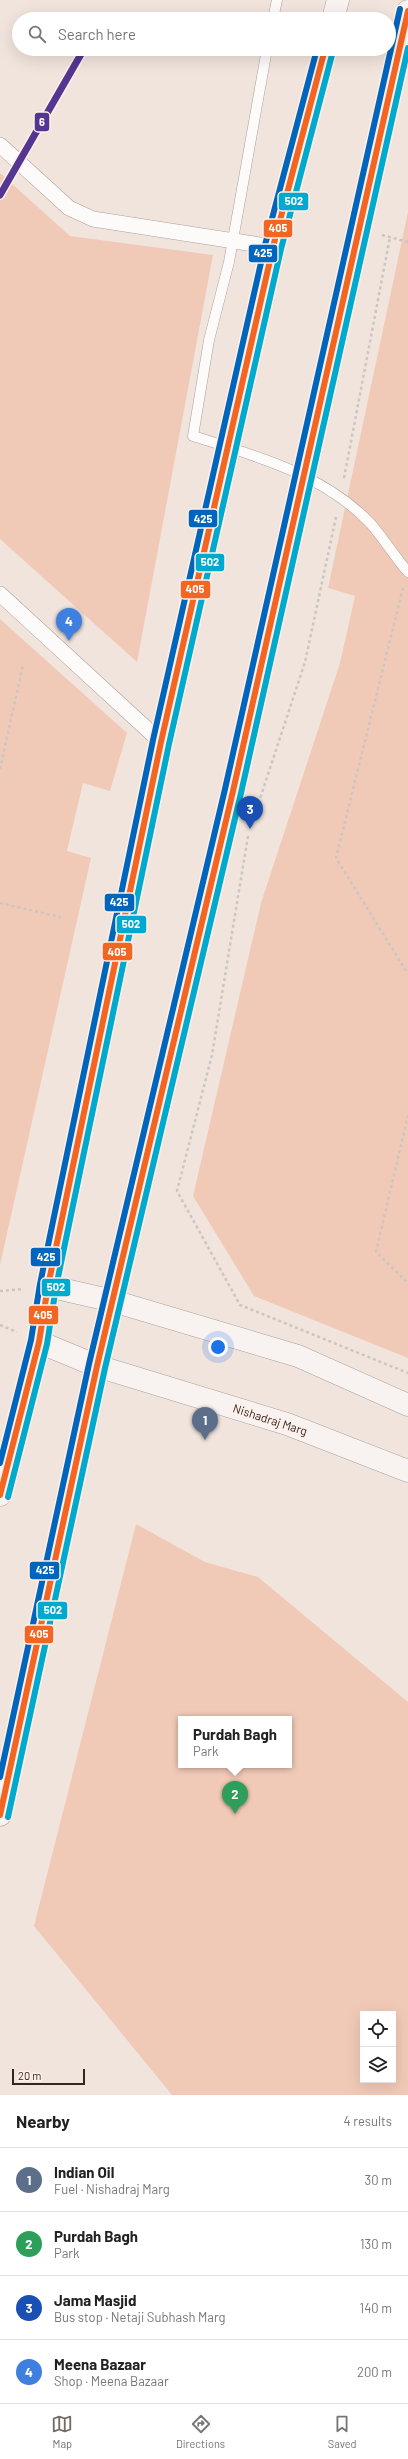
<!DOCTYPE html>
<meta charset="utf-8">
<style>
:root{--surface:#fff;--page:#f6f6f6;--text:#222;--muted:#767676;--line:#e0e0e0;--accent:#746964}
body{margin:0;font-family:Barlow,sans-serif;background:var(--page);color:var(--text)}
.controls{position:absolute;right:12px;bottom:12px;display:grid;overflow:hidden;border-radius:0px;box-shadow:0 4px 16px #0002}
.controls button{width:36px;height:36px;display:grid;place-items:center;padding:0;border:0;border-bottom:1px solid var(--line);background:var(--surface);color:var(--text);font:20px sans-serif}
.scale{position:absolute;left:12px;bottom:10px;width:73px;box-sizing:border-box;padding-left:4px;border:2px solid #302723;border-top:0;font-size:11px;line-height:14px;white-space:nowrap;color:#302723;-webkit-text-stroke:3px #fff0e9;paint-order:stroke}
.you{position:absolute;left:218px;top:1347px;width:14px;height:14px;margin:-10px;border:3px solid #fff;border-radius:50%;background:#1a73e8;box-shadow:0 0 0 6px #1a73e833}
.badge{display:grid;place-items:center;width:26px;height:26px;border-radius:50%;background:var(--accent);color:#fff;font-size:13px;font-weight:700}
.pin{position:absolute;translate:-50% -33px;filter:drop-shadow(0 1px 2px #0008)}
.pin::after{content:'';position:absolute;top:21px;width:14px;height:12px;background:inherit;clip-path:polygon(0 0,100% 0,50% 100%)}
.popup{position:absolute;left:178px;top:1716px;width:114px;height:52px;box-sizing:border-box;display:grid;place-content:center;border-radius:0px;background:var(--surface);filter:drop-shadow(0 1px 3px #0005);font-size:13px;white-space:nowrap;color:var(--muted)}
.popup b{font-size:15px;color:var(--text)}
.popup::after{content:'';position:absolute;left:50%;top:100%;margin-left:-8px;border:8px solid transparent;border-top-color:var(--surface)}
.list{margin:0;padding:0;list-style:none}
h2{display:flex;justify-content:space-between;align-items:center;height:52px;margin:0;padding:0 16px;font-size:17px}
h2 small{font-size:13px;font-weight:400;color:var(--muted)}
.list li{display:grid;grid-template-columns:26px 1fr auto;gap:12px;align-items:center;box-sizing:border-box;height:64px;padding:0 16px;border-top:1px solid var(--line)}
.list b{display:block;font-size:15px;white-space:nowrap}
.list p{margin:0;font-size:13px;white-space:nowrap;color:var(--muted)}
.list em{font-size:13px;font-style:normal;color:var(--muted)}
.icon{flex:none;width:22px;height:22px;fill:none;stroke:currentColor;stroke-width:2;stroke-linecap:round;stroke-linejoin:round}
.map{position:relative;flex:none;width:408px;height:2095px;overflow:hidden}
.search{position:absolute;background:var(--surface);box-shadow:0 4px 16px #0002;left:12px;right:12px;top:12px;height:44px;display:flex;align-items:center;gap:10px;box-sizing:border-box;padding:0 14px;border-radius:22px;color:var(--muted);font-size:15px}
.sheet{height:308px;background:var(--surface)}
nav{display:flex;justify-content:space-around;align-items:center;box-sizing:border-box;height:56px;border-top:1px solid var(--line);background:var(--surface);font-size:11px;color:var(--muted)}
nav a{display:grid;justify-items:center;gap:2px}
nav .on{color:var(--accent)}
.map>svg:first-child{display:block}
.green{fill:#f1cab7;fill-rule:evenodd}
.lines{fill:none;stroke-linecap:round;stroke-linejoin:round}
.service-casing{stroke:#aba19c;stroke-width:11}
.pedestrian-casing{stroke:#aba19c;stroke-width:16}
.secondary-casing{stroke:#aba19c;stroke-width:23}
.path{stroke:#cbc5c3;stroke-width:2.5;stroke-dasharray:3 3;stroke-linecap:butt}
.service{stroke:#fdfbfa;stroke-width:10}
.pedestrian{stroke:#fdfbfa;stroke-width:15}
.secondary{stroke:#f8f2f1;stroke-width:22}
.bus-1-casing{stroke:#fff0e9;stroke-width:9}
.bus-2-casing{stroke:#fff0e9;stroke-width:9}
.bus-3-casing{stroke:#fff0e9;stroke-width:9}
.bus-1{stroke:#f26522;stroke-width:6}
.bus-2{stroke:#00a9ce;stroke-width:6}
.bus-3{stroke:#0065bd;stroke-width:6}
.metro-1-casing{stroke:#fff0e9;stroke-width:10}
.metro-1{stroke:#553592;stroke-width:7}
.labels{text-anchor:middle;stroke-width:4;stroke-linejoin:round;paint-order:stroke}
.street-label{font-size:12px;fill:#302723;stroke:#fff0e9}
.line-badge{stroke:#fff0e9;stroke-width:1.5}
.badge-label{font-size:11px;text-anchor:middle;font-weight:bold;fill:#fff}
</style>
<div class="map">
<svg width="408" height="2095" viewBox="0 0 408 2095">
<rect width="100%" height="100%" fill="#f1e4dd"/>
<path class="green" d="M0 173 70 236 213 255 137 662 0 539Z
M408 212V1358L254 1296 193 1196 261 903 340 663 355 596 328 588Z
M0 619 127 733 110 791 83 783 67 851 91 858 0 1265Z
M136 1524 205 1562 258 1577 408 1702V2095H172L34 1926ZM181 1719H289V1765H181ZM363 2014H393V2080H363Z"/>
<g class="lines">
<defs>
<path id="service" d="M273 19 277 0
M267 49 229 262 209 340 193 436C256 456 324 474 371 524 384 539 395 557 408 572"/>
<path id="pedestrian" d="M0 145 69 208 93 219 273 247
M0 594 161 742"/>
<path id="secondary" d="M333 19 338 0
M48 1286 113 1301 298 1356 408 1405
M39 1342 97 1366 287 1424 408 1471
M0 1495 39 1342 48 1286 161 742 215 502 273 247 325 49
M0 1815 97 1366 233 791 408 11"/>
</defs>
<use href="#service" class="service-casing"/>
<use href="#pedestrian" class="pedestrian-casing"/>
<use href="#secondary" class="secondary-casing"/>
<path class="path" d="M382 235 408 242
M344 478 390 237
M403 588 336 858 408 974
M0 769 23 665
M251 826 305 662 336 517
M248 836 212 1055 177 1191 240 1305 408 1373
M0 903 61 917
M408 1115 376 1252 408 1283
M0 1291 23 1289
M0 1325 17 1332"/>
<use href="#service" class="service"/>
<use href="#pedestrian" class="pedestrian"/>
<use href="#secondary" class="secondary"/>
<defs>
<path id="bus-1" d="M0 1495 39 1342 48 1286 161 742 273 247 325 49
M0 1815 97 1366 233 791 408 11"/>
<path id="bus-2" d="M8 1497 47 1344 56 1287 169 744 281 249 333 51
M8 1817 105 1368 241 793 408 48"/>
<path id="bus-3" d="M0 1463 31 1340 40 1284 153 740 265 245 317 49
M0 1777 89 1364 225 789 400 9"/>
</defs>
<use href="#bus-1" class="bus-1-casing"/>
<use href="#bus-2" class="bus-2-casing"/>
<use href="#bus-3" class="bus-3-casing"/>
<use href="#bus-1" class="bus-1"/>
<use href="#bus-2" class="bus-2"/>
<use href="#bus-3" class="bus-3"/>
<defs>
<path id="metro-1" d="M0 195 84 49"/>
</defs>
<use href="#metro-1" class="metro-1-casing"/>
<use href="#metro-1" class="metro-1"/>
</g>
<g class="labels">
<g class="street-label">
<text transform="translate(270 1420) rotate(18)" y="4">Nishadraj Marg</text>
</g>
</g>
<g class="line-badge">
<rect x="34" y="112" width="16" height="20" rx="4" fill="#553592"/>
<rect x="278" y="192" width="31" height="19" rx="4" fill="#00a9ce"/>
<rect x="263" y="219" width="30" height="19" rx="4" fill="#f26522"/>
<rect x="248" y="244" width="30" height="19" rx="4" fill="#0065bd"/>
<rect x="188" y="509" width="30" height="19" rx="4" fill="#0065bd"/>
<rect x="195" y="553" width="30" height="19" rx="4" fill="#00a9ce"/>
<rect x="180" y="580" width="31" height="19" rx="4" fill="#f26522"/>
<rect x="104" y="893" width="31" height="19" rx="4" fill="#0065bd"/>
<rect x="116" y="915" width="31" height="19" rx="4" fill="#00a9ce"/>
<rect x="102" y="942" width="31" height="19" rx="4" fill="#f26522"/>
<rect x="30" y="1247" width="31" height="20" rx="4" fill="#0065bd"/>
<rect x="41" y="1278" width="30" height="19" rx="4" fill="#00a9ce"/>
<rect x="28" y="1305" width="31" height="20" rx="4" fill="#f26522"/>
<rect x="29" y="1561" width="31" height="19" rx="4" fill="#0065bd"/>
<rect x="37" y="1601" width="31" height="19" rx="4" fill="#00a9ce"/>
<rect x="24" y="1625" width="30" height="19" rx="4" fill="#f26522"/>
</g>
<g class="badge-label">
<text x="42" y="126">6</text>
<text x="294" y="205">502</text>
<text x="278" y="232">405</text>
<text x="263" y="257">425</text>
<text x="203" y="523">425</text>
<text x="210" y="566">502</text>
<text x="195" y="593">405</text>
<text x="119" y="906">425</text>
<text x="131" y="928">502</text>
<text x="117" y="956">405</text>
<text x="46" y="1261">425</text>
<text x="56" y="1291">502</text>
<text x="43" y="1319">405</text>
<text x="45" y="1574">425</text>
<text x="53" y="1614">502</text>
<text x="39" y="1638">405</text>
</g>
</svg>
<div class="controls">
<button><svg class="icon" aria-label="locate" viewBox="0 0 24 24"><circle cx="12" cy="12" r="6"/><path d="M12 2v4M12 18v4M2 12h4M18 12h4"/></svg></button>
<button><svg class="icon" aria-label="layers" viewBox="0 0 24 24"><path d="M12 4l9 5-9 5-9-5zM3 14l9 5 9-5"/></svg></button>
</div>
<div class="scale">20 m</div>
<div class="you"></div>
<div class="pin badge" style="left:205px;top:1440px;background:#5c6f8a">1</div>
<div class="pin badge" style="left:235px;top:1814px;background:#2e9e5b">2</div>
<div class="popup"><b>Purdah Bagh</b>Park</div>
<div class="pin badge" style="left:250px;top:829px;background:#1a4fb4">3</div>
<div class="pin badge" style="left:69px;top:641px;background:#3f7fe0">4</div>
<div class="search"><svg class="icon" aria-label="search" viewBox="0 0 24 24"><circle cx="10" cy="10" r="6"/><path d="M15 15l6 6"/></svg>Search here</div>
</div>
<section class="sheet">
<h2>Nearby<small>4 results</small></h2>
<ul class="list">
<li><span class="badge" style="background:#5c6f8a">1</span><div><b>Indian Oil</b><p>Fuel · Nishadraj Marg</p></div><em>30 m</em></li>
<li><span class="badge" style="background:#2e9e5b">2</span><div><b>Purdah Bagh</b><p>Park</p></div><em>130 m</em></li>
<li><span class="badge" style="background:#1a4fb4">3</span><div><b>Jama Masjid</b><p>Bus stop · Netaji Subhash Marg</p></div><em>140 m</em></li>
<li><span class="badge" style="background:#3f7fe0">4</span><div><b>Meena Bazaar</b><p>Shop · Meena Bazaar</p></div><em>200 m</em></li>
</ul>
</section>
<nav>
<a class="on"><svg class="icon" aria-label="map" viewBox="0 0 24 24"><path d="M3 6l6-2 6 2 6-2v14l-6 2-6-2-6 2zM9 4v14M15 6v14"/></svg>Map</a>
<a><svg class="icon" aria-label="directions" viewBox="0 0 24 24"><path d="M12 3l9 9-9 9-9-9zM9 14v-3h6M13 9l2 2-2 2"/></svg>Directions</a>
<a><svg class="icon" aria-label="saved" viewBox="0 0 24 24"><path d="M7 4h10v16l-5-4-5 4z"/></svg>Saved</a>
</nav>
